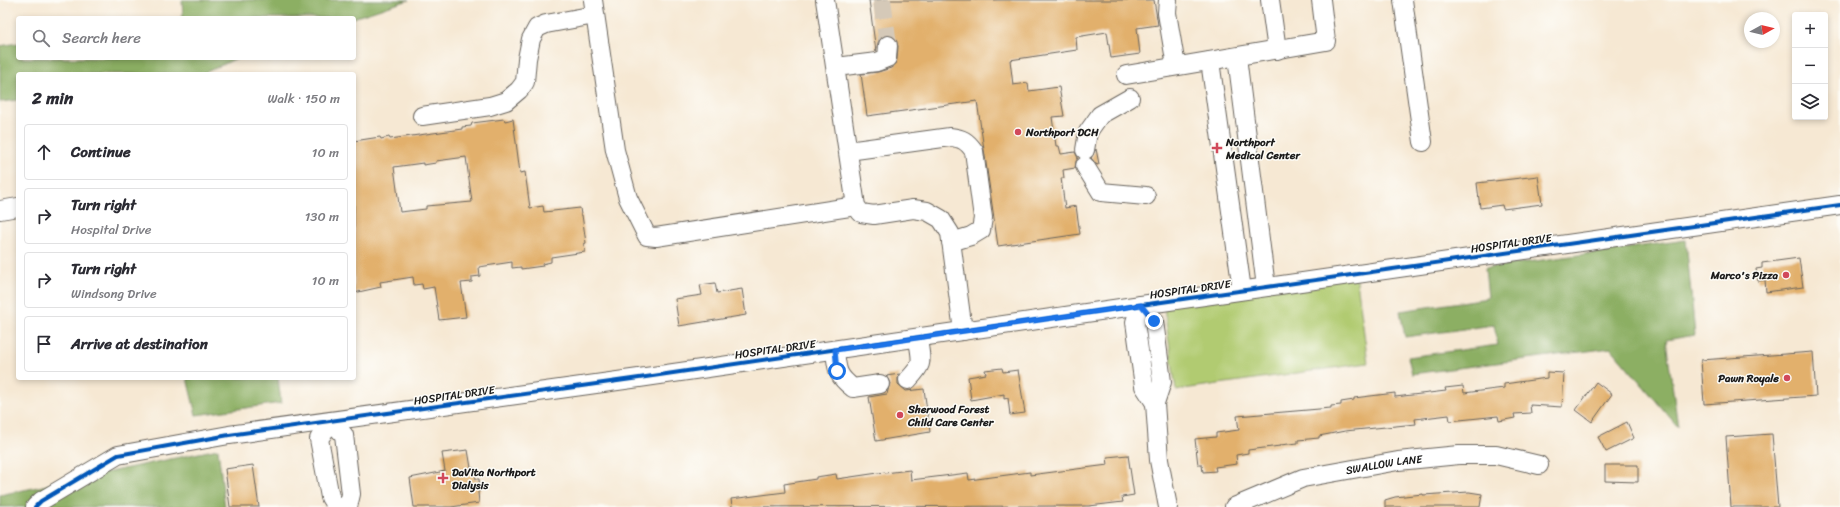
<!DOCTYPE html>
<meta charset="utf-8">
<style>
:root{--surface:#fff;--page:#f7f7f7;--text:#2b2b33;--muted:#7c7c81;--line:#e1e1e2}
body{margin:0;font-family:Sriracha,sans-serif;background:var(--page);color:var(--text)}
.controls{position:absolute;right:12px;top:12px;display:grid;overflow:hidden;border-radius:4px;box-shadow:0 2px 6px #0003}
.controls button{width:36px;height:36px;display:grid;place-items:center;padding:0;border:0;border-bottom:1px solid var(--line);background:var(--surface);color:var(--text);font:20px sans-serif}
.compass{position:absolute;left:1744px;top:12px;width:36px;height:36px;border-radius:50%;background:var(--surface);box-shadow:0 2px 6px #0003;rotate:82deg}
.stop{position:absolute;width:12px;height:12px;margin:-9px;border:3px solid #1a73e8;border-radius:50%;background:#fff}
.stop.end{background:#1a73e8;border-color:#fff;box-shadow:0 1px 4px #0008}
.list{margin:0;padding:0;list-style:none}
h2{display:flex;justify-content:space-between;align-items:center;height:52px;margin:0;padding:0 16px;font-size:17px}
h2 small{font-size:13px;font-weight:400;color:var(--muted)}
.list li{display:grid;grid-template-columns:26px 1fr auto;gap:12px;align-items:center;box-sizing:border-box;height:56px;margin:0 8px 8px;padding:0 8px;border:1px solid var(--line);border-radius:4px}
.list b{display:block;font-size:15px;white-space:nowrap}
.list p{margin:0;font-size:13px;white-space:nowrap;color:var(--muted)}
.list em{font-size:13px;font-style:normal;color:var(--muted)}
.icon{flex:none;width:22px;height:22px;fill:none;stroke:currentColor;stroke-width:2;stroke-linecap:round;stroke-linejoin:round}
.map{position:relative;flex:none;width:1840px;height:507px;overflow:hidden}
.search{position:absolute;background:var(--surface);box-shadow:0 2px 6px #0003;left:16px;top:16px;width:340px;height:44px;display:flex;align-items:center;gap:10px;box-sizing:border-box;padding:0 14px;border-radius:4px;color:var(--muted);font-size:15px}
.panel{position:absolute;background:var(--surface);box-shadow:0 2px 6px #0003;left:16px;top:72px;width:340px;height:308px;border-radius:4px}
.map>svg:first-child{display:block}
.green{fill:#b1cb71;stroke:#667446}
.forest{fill:#8caf63;stroke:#546640}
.building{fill:#e2b06c;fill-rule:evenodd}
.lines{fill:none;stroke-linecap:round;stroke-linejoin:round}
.minor-tunnel{stroke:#d5c9b8;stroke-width:18;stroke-dasharray:18 9;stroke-linecap:butt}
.minor-casing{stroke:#68635c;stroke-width:20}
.minor{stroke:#fff;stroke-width:18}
.cycleway-casing{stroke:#fdfcf7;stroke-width:6}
.cycleway{stroke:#0057b8;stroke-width:4}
.route{stroke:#1a73e8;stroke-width:5}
.poi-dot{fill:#d1495b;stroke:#fdfcf7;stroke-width:1.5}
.labels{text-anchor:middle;stroke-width:3;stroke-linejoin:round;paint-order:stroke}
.poi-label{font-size:11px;font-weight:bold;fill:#1c1c1c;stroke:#fdfcf7;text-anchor:start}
.street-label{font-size:11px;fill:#1c1c1c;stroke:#fdfcf7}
</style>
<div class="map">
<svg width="1840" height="507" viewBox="0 0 1840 507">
<rect width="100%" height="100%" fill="#fdfcf7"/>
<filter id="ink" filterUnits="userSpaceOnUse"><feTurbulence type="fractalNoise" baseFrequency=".025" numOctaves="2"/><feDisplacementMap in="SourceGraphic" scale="8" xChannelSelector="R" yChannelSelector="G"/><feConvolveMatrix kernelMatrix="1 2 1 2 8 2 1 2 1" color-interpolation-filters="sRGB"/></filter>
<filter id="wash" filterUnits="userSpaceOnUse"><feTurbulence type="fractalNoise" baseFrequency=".012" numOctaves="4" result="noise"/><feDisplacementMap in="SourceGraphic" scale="16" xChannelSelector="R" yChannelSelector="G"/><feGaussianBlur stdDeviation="0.9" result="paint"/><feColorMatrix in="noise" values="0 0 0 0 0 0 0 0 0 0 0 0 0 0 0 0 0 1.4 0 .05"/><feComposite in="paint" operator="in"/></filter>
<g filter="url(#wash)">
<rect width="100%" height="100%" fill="#f6e8d3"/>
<path class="green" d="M1356 274 1368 363 1176 390 1163 301Z"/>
<path class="forest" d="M182 0H409L353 18H179L183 17Z
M18 43V58H237L202 74H18V100L0 102V46Z
M1686 240 1695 335 1666 340 1678 427 1611 348 1412 374 1408 357 1498 345 1494 325 1405 337 1400 311 1488 298 1485 268Z
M187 378H278L281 403 196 415Z
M218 449 225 507H0V495Z"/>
<g id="blocks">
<path class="building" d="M869 0H1154L1158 25 1137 28 1140 54 1111 58 1107 32 1076 37 1077 50 1010 60 1013 85 1028 83 1029 91 1059 87 1064 116 1052 117 1056 146H1059L1061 154 1075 152 1078 158 1076 161 1075 168 1063 170 1064 178H1061L1065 208 1076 206 1080 234 998 246 977 101 867 116 861 74 878 72 891 68 896 64 897 59 898 46 894 37 889 35H884L879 39 876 51Z
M504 119 505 121 513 119 520 173 525 172 530 208 543 206 544 212 580 208 581 215H582L586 243 584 244 585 252 551 257V262L542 264 543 266 521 269V267L512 268V262L479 267 480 276 472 277V282L461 283 466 317 439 320 434 287 423 289 422 284 414 285 413 277 380 282 381 287 354 293V141L380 137 381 139 389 137 390 139 462 129V127L471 126 472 123ZM466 157 472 202 426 206V209L400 212 394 167 423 163V165L436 163V161Z
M1096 149 1099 164 1097 165 1091 158Z
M1538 176 1542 204 1503 209 1502 205 1480 208 1477 183Z
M1799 258 1803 287 1766 292 1765 280 1758 281 1756 269 1762 268V263Z
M715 283 717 293 742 289 746 315 679 326 675 299 702 295 700 285Z
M1813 352 1816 396 1704 404 1701 360Z
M1002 368 1003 372 1018 370 1025 413 1010 415 1008 398 1004 399V394L971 400 968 377 986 374 985 370Z
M1547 372 1564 373 1562 407 1530 405 1531 413 1514 414 1515 418 1499 421 1498 416 1450 421 1449 415 1415 419 1416 424 1345 431 1319 436V438L1298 440V443L1280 445V446L1248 450V453L1236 455 1237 464 1215 467 1216 471 1203 472 1202 465H1198L1195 439 1216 437V433L1239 430 1237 416 1331 408V406L1341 405V402L1354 400V398L1395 393V397L1446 391 1445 388 1463 386 1464 393 1504 388V384L1547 378Z
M900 374 898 378V384L906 391 924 389 930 432 876 441 869 397 887 394 890 383 886 376Z
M1596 382 1612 394 1592 422 1576 410Z
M1627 422 1634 438 1606 452 1598 437Z
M1772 434 1778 507H1731L1726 437Z
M468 450 471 468H474L476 479H479L480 491 478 492 479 503 451 507H414L410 478 445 471 442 453Z
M1128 455 1134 495 1122 497 1123 502 1089 506 732 507 731 499 785 492 784 484 816 479V477L836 474 837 479 885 472V473L910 470 911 480 968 473 969 480 1030 472V475L1108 465 1107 457Z
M253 465 259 507H230L225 469Z
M1605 465H1638V482L1605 481Z
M1469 492 1482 494 1480 507H1385V500L1395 497 1423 494V495Z"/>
</g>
</g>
<g filter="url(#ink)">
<use href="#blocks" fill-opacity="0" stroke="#68635c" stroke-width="1"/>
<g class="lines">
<path class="minor-tunnel" d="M882 0 888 45"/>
<defs>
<g id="minor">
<path d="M593 0 615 150 628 198 647 236 656 237 856 206"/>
<path d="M825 0 856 206 861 213 874 215 913 209 927 211 941 219 950 233 963 331"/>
<path d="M1168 0 1167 13 1176 66"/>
<path d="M1270 0 1277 50"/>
<path d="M1403 0 1423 142"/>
<path d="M1237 57 1266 287"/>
<path d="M1210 61 1242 290"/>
<path d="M836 67 877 62 887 58 888 45"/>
<path d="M1126 75 1326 41 1321 0"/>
<path d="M422 116 490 106 506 101 519 90 525 82 527 59 531 39 537 28 546 24 595 15"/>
<path d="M1085 150 1088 132 1100 115 1130 98"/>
<path d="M848 151 950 137C962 138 967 141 974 151L983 218 981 230 971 236 951 242"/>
<path d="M1085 166 1101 192 1146 196"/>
<path d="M0 210 18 207"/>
<path d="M1141 305 1154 321 1162 382 1155 403 1159 460 1168 507"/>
<path d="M1141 305 1135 322 1144 386 1155 403"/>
<path d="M835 350C837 369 836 375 853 388L880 384"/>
<path d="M908 380C925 362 921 362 918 339"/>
<path d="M35 507 41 501 118 455 229 435 639 378 1141 305 1840 205"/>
<path d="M336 507 330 497 319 439 331 421 344 435 351 494 348 507"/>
<path id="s1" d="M1234 507 1303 478 1398 461 1459 455H1496L1539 465"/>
</g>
</defs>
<use href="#minor" class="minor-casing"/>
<use href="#minor" class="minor"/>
<defs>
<path id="cycleway" d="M35 507 41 501 118 455 229 435 639 378 1141 305 1840 205"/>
</defs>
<use href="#cycleway" class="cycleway-casing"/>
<use href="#cycleway" class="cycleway"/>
</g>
</g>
<g class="lines" filter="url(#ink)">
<path class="route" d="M837 371 835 350 1141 305 1154 321"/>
</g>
<g class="poi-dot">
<circle cx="1018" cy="132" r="4"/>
<path d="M1215 142h4v4h4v4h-4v4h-4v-4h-4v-4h4z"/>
<circle cx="1786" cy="275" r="4"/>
<circle cx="1787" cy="378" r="4"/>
<circle cx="900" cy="415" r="4"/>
<path d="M441 472h4v4h4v4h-4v4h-4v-4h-4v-4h4z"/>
</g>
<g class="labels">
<g class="poi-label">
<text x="1026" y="136">Northport DCH</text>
<text x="1226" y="146">Northport<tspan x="1226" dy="13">Medical Center</tspan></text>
<text x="1778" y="279" text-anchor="end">Marco's Pizza</text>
<text x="1779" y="382" text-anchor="end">Pawn Royale</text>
<text x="908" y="413">Sherwood Forest<tspan x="908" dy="13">Child Care Center</tspan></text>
<text x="452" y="476">DaVita Northport<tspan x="452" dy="13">Dialysis</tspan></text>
</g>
<g class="street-label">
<text transform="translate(1511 243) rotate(-8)" y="4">HOSPITAL DRIVE</text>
<text transform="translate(1190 289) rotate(-8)" y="4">HOSPITAL DRIVE</text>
<text transform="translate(775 349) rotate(-8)" y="4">HOSPITAL DRIVE</text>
<text transform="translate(454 395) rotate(-8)" y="4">HOSPITAL DRIVE</text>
<text dy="4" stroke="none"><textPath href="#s1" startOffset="157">SWALLOW LANE</textPath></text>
</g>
</g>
</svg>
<div class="controls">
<button>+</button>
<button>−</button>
<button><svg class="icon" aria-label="layers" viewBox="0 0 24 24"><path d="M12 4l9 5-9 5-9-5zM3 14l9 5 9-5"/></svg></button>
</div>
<svg class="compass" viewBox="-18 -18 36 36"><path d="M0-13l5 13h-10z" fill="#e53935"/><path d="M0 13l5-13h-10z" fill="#7c7c81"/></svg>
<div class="stop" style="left:837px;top:371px"></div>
<div class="stop end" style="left:1154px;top:321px"></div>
<div class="search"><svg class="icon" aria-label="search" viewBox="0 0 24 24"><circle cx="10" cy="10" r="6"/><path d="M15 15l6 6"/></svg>Search here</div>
<section class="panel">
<h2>2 min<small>Walk · 150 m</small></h2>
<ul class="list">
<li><svg class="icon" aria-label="ahead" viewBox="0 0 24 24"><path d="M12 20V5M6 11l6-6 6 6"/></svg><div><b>Continue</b></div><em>10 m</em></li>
<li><svg class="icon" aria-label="right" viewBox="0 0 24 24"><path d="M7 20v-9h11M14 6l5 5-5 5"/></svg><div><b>Turn right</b><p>Hospital Drive</p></div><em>130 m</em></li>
<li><svg class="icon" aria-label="right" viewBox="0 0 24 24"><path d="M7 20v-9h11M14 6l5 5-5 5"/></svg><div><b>Turn right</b><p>Windsong Drive</p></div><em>10 m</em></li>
<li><svg class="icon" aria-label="arrive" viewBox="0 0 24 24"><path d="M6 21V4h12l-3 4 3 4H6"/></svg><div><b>Arrive at destination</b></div></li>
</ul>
</section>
</div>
